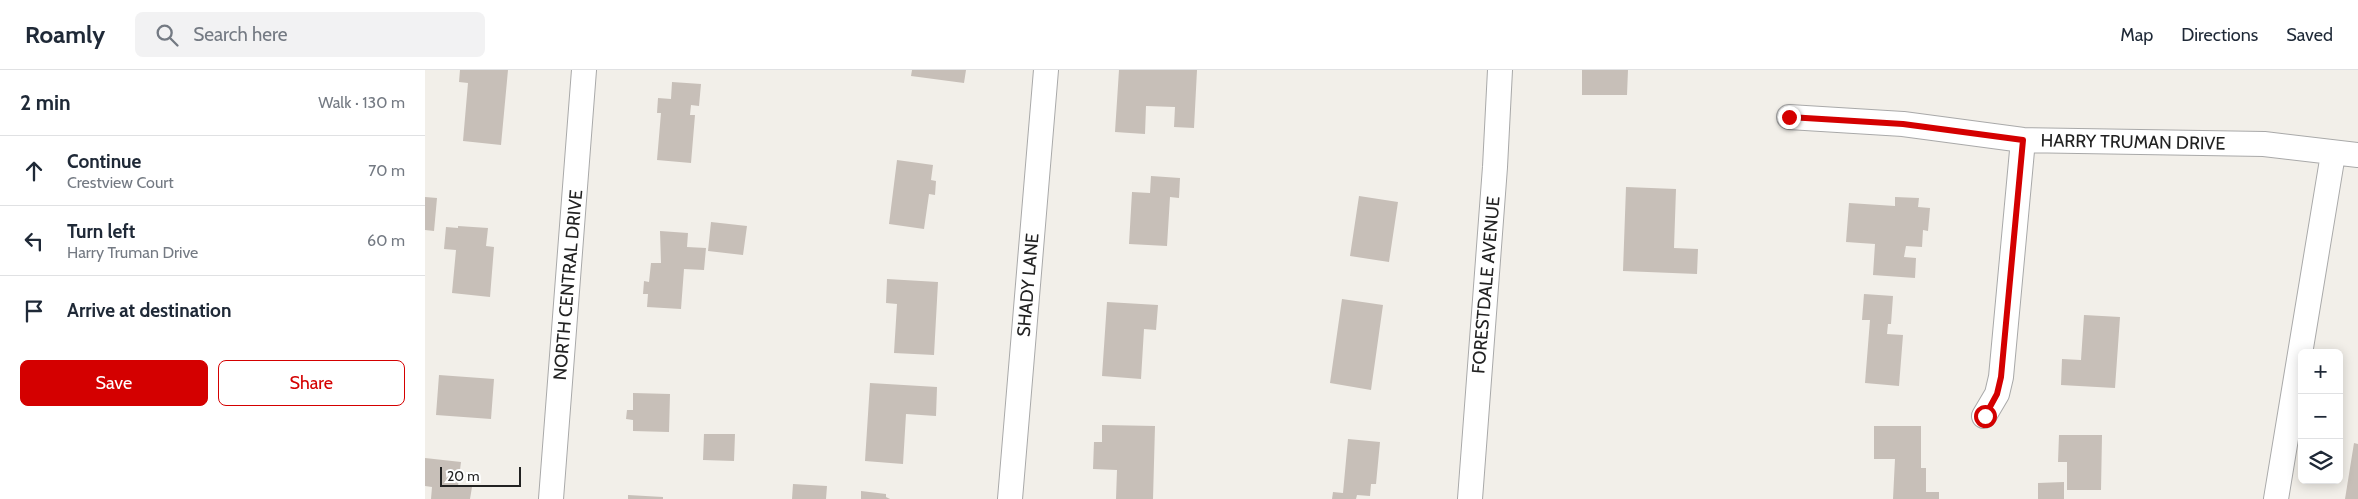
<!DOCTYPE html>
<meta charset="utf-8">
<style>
:root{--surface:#fff;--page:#f2f2f3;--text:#1f2937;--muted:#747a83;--line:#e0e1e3;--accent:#d40000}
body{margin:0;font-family:Cabin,sans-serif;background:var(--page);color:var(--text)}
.controls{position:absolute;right:15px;bottom:15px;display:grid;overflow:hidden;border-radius:8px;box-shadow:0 2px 12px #0003}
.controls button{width:45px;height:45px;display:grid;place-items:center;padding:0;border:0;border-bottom:1px solid var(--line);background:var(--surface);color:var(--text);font:25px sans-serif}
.scale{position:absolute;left:15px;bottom:12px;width:81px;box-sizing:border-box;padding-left:5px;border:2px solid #222;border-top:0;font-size:14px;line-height:18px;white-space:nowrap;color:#222;-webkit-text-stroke:4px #fff;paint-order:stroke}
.stop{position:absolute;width:15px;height:15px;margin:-11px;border:4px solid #d40000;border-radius:50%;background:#fff}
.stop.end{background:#d40000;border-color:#fff;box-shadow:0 1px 5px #0008}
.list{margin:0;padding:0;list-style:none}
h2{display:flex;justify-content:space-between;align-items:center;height:65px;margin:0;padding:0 20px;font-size:21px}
h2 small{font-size:16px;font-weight:400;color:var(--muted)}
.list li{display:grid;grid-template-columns:32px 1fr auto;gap:15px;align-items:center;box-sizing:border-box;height:70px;padding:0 20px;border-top:1px solid var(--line)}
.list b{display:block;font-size:19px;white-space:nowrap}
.list p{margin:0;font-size:16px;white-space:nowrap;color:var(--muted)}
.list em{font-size:16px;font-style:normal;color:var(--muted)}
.actions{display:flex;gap:10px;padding:15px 20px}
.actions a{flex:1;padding:11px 0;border:1px solid var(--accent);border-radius:8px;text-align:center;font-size:18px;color:var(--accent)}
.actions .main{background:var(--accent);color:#fff}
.icon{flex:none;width:28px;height:28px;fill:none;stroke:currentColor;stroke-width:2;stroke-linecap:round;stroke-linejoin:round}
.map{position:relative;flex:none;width:1933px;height:429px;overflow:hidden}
header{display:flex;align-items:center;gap:30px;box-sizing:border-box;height:70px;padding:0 25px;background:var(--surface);border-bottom:1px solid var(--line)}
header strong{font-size:24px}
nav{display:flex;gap:28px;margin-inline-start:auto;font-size:18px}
.search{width:350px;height:45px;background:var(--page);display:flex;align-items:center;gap:12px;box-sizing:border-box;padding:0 18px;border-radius:8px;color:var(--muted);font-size:19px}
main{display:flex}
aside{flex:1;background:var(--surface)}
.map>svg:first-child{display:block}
.building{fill:#c7bfb8}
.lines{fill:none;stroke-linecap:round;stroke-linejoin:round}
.street-casing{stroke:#a9a9a9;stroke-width:26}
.street{stroke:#fff;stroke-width:24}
.route{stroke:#d40000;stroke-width:6}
.labels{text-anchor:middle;stroke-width:4;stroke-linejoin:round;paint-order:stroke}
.street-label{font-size:18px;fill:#222;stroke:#fff}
</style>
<header>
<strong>Roamly</strong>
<div class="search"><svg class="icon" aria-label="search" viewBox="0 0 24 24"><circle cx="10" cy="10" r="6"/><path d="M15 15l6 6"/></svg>Search here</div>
<nav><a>Map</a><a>Directions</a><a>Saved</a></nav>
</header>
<main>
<aside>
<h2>2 min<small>Walk · 130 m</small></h2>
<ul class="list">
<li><svg class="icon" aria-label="ahead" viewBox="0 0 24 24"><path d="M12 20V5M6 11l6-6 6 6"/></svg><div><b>Continue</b><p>Crestview Court</p></div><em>70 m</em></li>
<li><svg class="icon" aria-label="left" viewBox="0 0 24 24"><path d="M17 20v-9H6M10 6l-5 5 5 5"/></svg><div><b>Turn left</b><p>Harry Truman Drive</p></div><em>60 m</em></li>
<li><svg class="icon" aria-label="arrive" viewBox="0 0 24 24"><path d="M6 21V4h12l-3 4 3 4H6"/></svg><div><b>Arrive at destination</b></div></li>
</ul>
<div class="actions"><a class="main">Save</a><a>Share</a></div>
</aside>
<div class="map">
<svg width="1933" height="429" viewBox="0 0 1933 429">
<rect width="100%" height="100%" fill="#f2efe9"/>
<path class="building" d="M35 0H83L76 75 38 71 43 13 34 12Z
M487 0H541L539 13 486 6Z
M694 0H772L769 58 749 57 750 37 721 36 720 64 690 62Z
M1157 0H1203L1202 25H1157Z
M247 12 276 14 274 36 266 35 265 45H270L266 93 232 90 236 43H232L233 28 246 29Z
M472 90 508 95 506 110 511 111 510 125 504 124 499 159 464 154Z
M726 106 755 108 754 128 745 127 742 176 704 174 707 122 725 123Z
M1201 117 1251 119 1249 178 1273 179 1272 204 1198 201Z
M934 126 973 132 964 192 925 186Z
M0 127 12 128 9 161 0 160Z
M1470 127 1494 128 1493 137 1505 138 1503 161 1498 160 1497 177 1481 176 1479 187 1491 188 1490 208 1448 205 1450 174 1421 172 1424 133 1470 136Z
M286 152 322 156 318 185 283 181Z
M33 156 63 158 61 176 69 177 65 227 27 223 31 180 19 179 21 157 33 158Z
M235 161 263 163 262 177 281 178 279 200 259 199 256 239 222 237 223 224H218L219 211 224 212 226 193H236Z
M462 209 513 212 509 285 469 283 472 234 461 233Z
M1439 224 1468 226 1466 254H1463L1462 264 1478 265 1474 316 1440 313 1445 250H1437Z
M917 229 958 235 946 320 905 313Z
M682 232 733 235 731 260 719 259 716 309 677 306Z
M1659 245 1695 247 1690 318 1636 315 1637 289 1656 290Z
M14 305 69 309 66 349 11 345Z
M445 313 512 317 511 346 481 344 478 394 440 391Z
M208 323 245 324 244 362 208 361V350L201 349 202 340H208Z
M677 355 730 356 728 429H691L692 400 668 399 669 372H677Z
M1449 356H1496V398H1501V422H1514V429H1468L1470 389H1449Z
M279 364H310L309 391 278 390Z
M1634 365H1677L1676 420H1642V392H1633Z
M923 369 955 372 951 414H946L945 426 932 425 931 429H907L908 422 918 423Z
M1929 373 1933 374V429H1920Z
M0 388 36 392 33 416 47 417 45 429H6L7 417 0 416Z
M1639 412V429H1613V413Z
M368 414 402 416 401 429H367Z
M436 421 461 424V427L465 429H436Z
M203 425 238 427V429H203Z"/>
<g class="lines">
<defs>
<path id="street" d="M1364 47 1478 54 1598 70 1839 74 1933 85
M1559 346 1572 324 1576 307 1598 70
M126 429 159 0
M585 429 621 0
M1045 429 1070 97 1075 0
M1851 429 1908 84"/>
</defs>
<use href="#street" class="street-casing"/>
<use href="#street" class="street"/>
</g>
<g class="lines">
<path class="route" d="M1364 47 1478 54 1598 70 1576 307 1572 324 1560 346"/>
</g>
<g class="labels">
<g class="street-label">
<text transform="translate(1708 72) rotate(1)" y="6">HARRY TRUMAN DRIVE</text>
<text transform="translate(143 215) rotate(-85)" y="6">NORTH CENTRAL DRIVE</text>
<text transform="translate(603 215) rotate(-85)" y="6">SHADY LANE</text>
<text transform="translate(1061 215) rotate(-85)" y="6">FORESTDALE AVENUE</text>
</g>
</g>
</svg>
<div class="controls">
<button>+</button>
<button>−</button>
<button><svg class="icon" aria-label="layers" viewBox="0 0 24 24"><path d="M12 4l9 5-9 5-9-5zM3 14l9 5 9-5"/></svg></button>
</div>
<div class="scale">20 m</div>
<div class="stop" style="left:1560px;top:346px"></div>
<div class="stop end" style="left:1364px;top:47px"></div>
</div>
</main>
